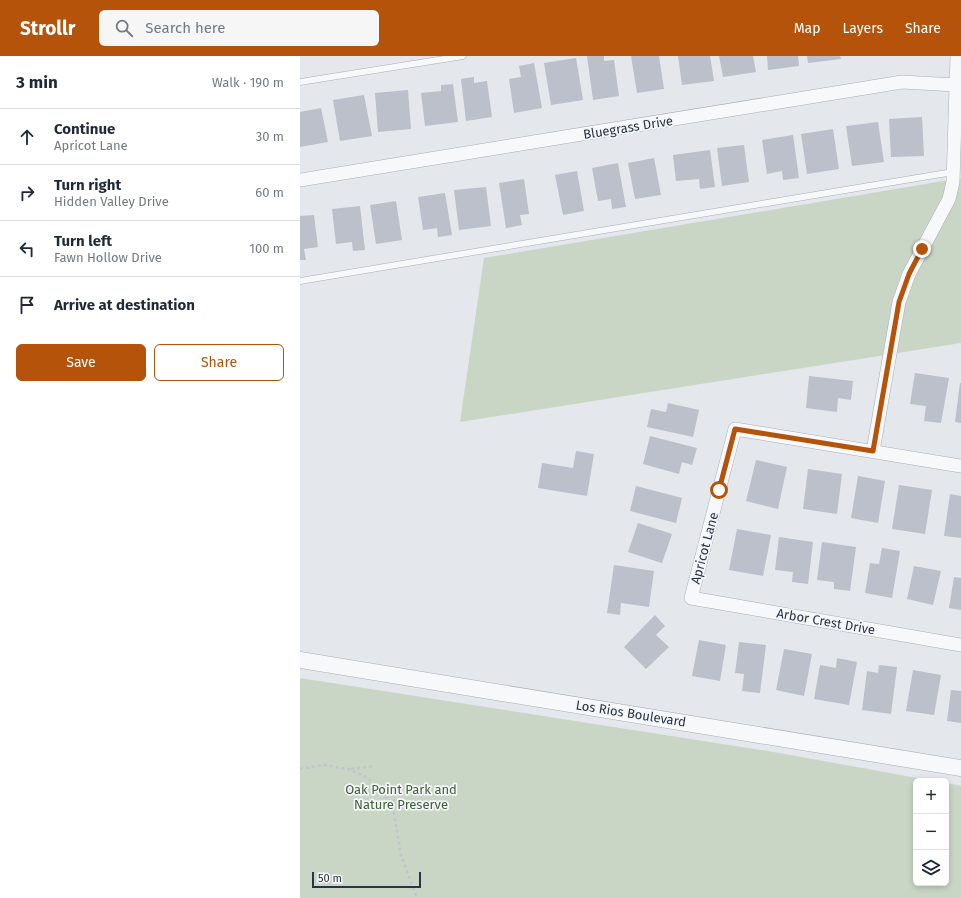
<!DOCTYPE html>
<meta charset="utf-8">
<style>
:root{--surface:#fff;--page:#f6f6f7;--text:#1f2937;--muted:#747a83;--line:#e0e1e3;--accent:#b45309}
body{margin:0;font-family:"Fira Sans",sans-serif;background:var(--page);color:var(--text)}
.controls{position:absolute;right:12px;bottom:12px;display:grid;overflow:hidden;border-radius:6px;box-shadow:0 2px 6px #0003}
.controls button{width:36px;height:36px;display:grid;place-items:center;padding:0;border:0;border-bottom:1px solid var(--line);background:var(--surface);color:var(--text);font:20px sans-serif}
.scale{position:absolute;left:12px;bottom:10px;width:109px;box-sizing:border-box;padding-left:4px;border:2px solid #2b3445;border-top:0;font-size:11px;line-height:14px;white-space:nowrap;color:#2b3445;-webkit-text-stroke:3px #f4f6f9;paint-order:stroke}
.stop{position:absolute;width:12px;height:12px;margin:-9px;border:3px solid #b45309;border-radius:50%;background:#fff}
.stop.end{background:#b45309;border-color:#fff;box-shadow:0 1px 4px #0008}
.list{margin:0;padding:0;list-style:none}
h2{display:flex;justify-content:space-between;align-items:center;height:52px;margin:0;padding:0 16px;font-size:17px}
h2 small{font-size:13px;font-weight:400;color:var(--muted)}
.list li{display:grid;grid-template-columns:26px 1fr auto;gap:12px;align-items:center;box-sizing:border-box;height:56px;padding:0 16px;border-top:1px solid var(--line)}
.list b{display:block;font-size:15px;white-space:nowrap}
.list p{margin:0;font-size:13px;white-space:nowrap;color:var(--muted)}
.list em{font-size:13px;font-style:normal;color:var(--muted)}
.actions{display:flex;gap:8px;padding:12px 16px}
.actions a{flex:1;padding:9px 0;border:1px solid var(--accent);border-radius:6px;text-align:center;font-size:14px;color:var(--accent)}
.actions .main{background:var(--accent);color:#fff}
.icon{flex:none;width:22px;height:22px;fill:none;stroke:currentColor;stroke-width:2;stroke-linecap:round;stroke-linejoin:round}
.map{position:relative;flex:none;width:661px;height:842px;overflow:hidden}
header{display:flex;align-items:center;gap:24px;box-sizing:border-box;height:56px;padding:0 20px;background:var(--accent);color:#fff}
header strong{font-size:19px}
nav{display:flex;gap:22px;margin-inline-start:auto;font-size:14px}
.search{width:280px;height:36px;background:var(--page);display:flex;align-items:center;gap:10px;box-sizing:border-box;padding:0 14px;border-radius:6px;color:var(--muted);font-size:15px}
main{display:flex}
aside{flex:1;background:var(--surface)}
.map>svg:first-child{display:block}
.green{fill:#c9d6c5}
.building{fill:#bbc0ca}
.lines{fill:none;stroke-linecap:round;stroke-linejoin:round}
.service-casing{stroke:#a9aeb7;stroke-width:7}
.minor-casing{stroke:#a9aeb7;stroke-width:14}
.tertiary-casing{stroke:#a9aeb7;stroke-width:17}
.path{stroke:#c2c5cb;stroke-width:2.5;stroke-dasharray:3 3;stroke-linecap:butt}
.service{stroke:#f7f8fa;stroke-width:6}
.minor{stroke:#f7f8fa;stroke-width:13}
.tertiary{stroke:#f7f8fa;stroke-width:16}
.route{stroke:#b45309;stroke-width:5}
.labels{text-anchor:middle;stroke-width:3.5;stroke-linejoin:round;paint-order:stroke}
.street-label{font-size:13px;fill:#2b3445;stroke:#f4f6f9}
.park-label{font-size:13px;fill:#3f6138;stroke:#f4f6f9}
</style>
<header>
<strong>Strollr</strong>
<div class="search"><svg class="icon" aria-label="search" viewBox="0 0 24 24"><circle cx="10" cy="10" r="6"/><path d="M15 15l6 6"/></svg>Search here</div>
<nav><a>Map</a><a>Layers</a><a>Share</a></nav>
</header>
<main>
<aside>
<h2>3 min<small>Walk · 190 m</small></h2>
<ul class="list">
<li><svg class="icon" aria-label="ahead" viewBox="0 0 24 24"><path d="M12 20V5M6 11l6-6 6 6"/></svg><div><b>Continue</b><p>Apricot Lane</p></div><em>30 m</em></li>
<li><svg class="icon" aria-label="right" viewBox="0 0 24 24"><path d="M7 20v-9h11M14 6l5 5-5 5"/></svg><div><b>Turn right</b><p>Hidden Valley Drive</p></div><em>60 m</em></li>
<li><svg class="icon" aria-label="left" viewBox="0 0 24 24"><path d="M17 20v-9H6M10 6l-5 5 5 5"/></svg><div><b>Turn left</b><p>Fawn Hollow Drive</p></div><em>100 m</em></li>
<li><svg class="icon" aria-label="arrive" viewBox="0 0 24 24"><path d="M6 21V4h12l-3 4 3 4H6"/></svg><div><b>Arrive at destination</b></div></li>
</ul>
<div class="actions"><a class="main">Save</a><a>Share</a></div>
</aside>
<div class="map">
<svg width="661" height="842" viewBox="0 0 661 842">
<rect width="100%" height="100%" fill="#e4e7ec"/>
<path class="green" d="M661 122V287L160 366 184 202Z
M0 622 468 695 634 725H616V827H646V727L661 730V842H0Z"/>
<path class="building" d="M287 0H304V5L314 4 319 40 293 44Z
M331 0H359L364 33 337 37Z
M378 0H410L414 25 382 29Z
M419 0H453L456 16 423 21Z
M467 0H498L499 10 468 14Z
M507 0H540L541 3 508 7Z
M276 2 283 44 251 49 244 7Z
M234 7 242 52 214 57 209 23 221 21 219 10Z
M174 21V27L187 25 192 61 166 65 161 23Z
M153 28 158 66 125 70 121 37 141 35V29Z
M108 34 111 73 78 76 75 37Z
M64 39 72 80 40 85 33 44Z
M21 52 28 86 0 91V56Z
M622 61 624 100 591 101 589 63Z
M578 66 584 106 552 110 546 70Z
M533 73 539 113 507 118 501 78Z
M493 79 499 122 483 124 482 115 467 118 462 84Z
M444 89 449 126 422 130 417 92Z
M410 94 415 131 400 133 399 123 376 125 373 99Z
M354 102 361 139 335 143 328 107Z
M318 107 326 151 312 153 311 143 298 145 292 112Z
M277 115 284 155 263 159 255 119Z
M224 123 229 158 220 159 222 169 206 172 199 127Z
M186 131 191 170 159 174 154 134Z
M145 137 152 179 138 181 137 172 123 174 118 141Z
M96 145 102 184 76 188 70 149Z
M60 150 65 194 53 195 52 186 36 188 32 153Z
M14 159 18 191 4 193 6 204H0V160Z
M615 317 649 322 641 367 624 365 626 350 610 348Z
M509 320 553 325 551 344 538 342 537 356 506 352Z
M660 327H661V367L655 366Z
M368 347 399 354 393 381 347 371 351 353 366 356Z
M350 380 397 392 392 409 382 406 379 418 343 408Z
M276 395 294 398 287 440 238 432 242 407 273 412Z
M456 404 487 411 478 453 446 445Z
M508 413 542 418 537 458 503 453Z
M558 420 585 425 578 467 551 462Z
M599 429 632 434 625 478 592 473Z
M336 430 382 442 376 467 330 455Z
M650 438 661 440V482L644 480Z
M338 467 372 478 362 507 328 496Z
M437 473 471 479 463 520 429 514Z
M479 481 513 486 508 528 492 526 493 516 475 514Z
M522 486 556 491 550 535 534 533V526L517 524Z
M582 492 600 495 592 542 565 537 570 507 579 508Z
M314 509 354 515 349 551 321 547 320 559 307 557Z
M614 510 641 515 633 549 607 543Z
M654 521 661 522V554L649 552Z
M355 559 365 570 356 579 369 591 346 613 324 591Z
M399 584 426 589 420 625 392 620Z
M439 586 466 589 460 637 442 635 444 618 435 617Z
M484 593 512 598 504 640 476 634Z
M537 602 557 606 549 649 514 643 520 609 536 612Z
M579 609 597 611 591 658 562 654 567 615 578 617Z
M613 614 641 619 634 659 606 655Z
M651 634 661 635V667L647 665Z"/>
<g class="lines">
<defs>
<path id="service" d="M0 26 163 0
M0 225 653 116"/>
<path id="minor" d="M0 124 602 26 656 29
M573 395 599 246 609 218 649 143 653 126 657 0
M661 410 435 373 391 542 661 589"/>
<path id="tertiary" d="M0 604 661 712"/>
</defs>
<use href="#service" class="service-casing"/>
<use href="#minor" class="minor-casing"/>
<use href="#tertiary" class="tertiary-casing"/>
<path class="path" d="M0 713 23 709 48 713 66 721 82 735 93 752 101 799 117 842
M51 713 74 710
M93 752 95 731"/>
<use href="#service" class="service"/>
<use href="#minor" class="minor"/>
<use href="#tertiary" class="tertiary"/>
</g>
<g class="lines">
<path class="route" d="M419 434 435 373 573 395 599 246 609 218 622 193"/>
</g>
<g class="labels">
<g class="street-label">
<text transform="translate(328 71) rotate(-9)" y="5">Bluegrass Drive</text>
<text transform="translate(404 492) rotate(-75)" y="5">Apricot Lane</text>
<text transform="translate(526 565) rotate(10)" y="5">Arbor Crest Drive</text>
<text transform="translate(331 657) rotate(9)" y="5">Los Rios Boulevard</text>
</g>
<g class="park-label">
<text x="101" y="738">Oak Point Park and<tspan x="101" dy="15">Nature Preserve</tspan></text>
</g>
</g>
</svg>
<div class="controls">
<button>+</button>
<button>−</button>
<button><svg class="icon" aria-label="layers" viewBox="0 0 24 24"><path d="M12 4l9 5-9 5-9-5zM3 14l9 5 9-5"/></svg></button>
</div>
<div class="scale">50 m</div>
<div class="stop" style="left:419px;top:434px"></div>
<div class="stop end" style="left:622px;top:193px"></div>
</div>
</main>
